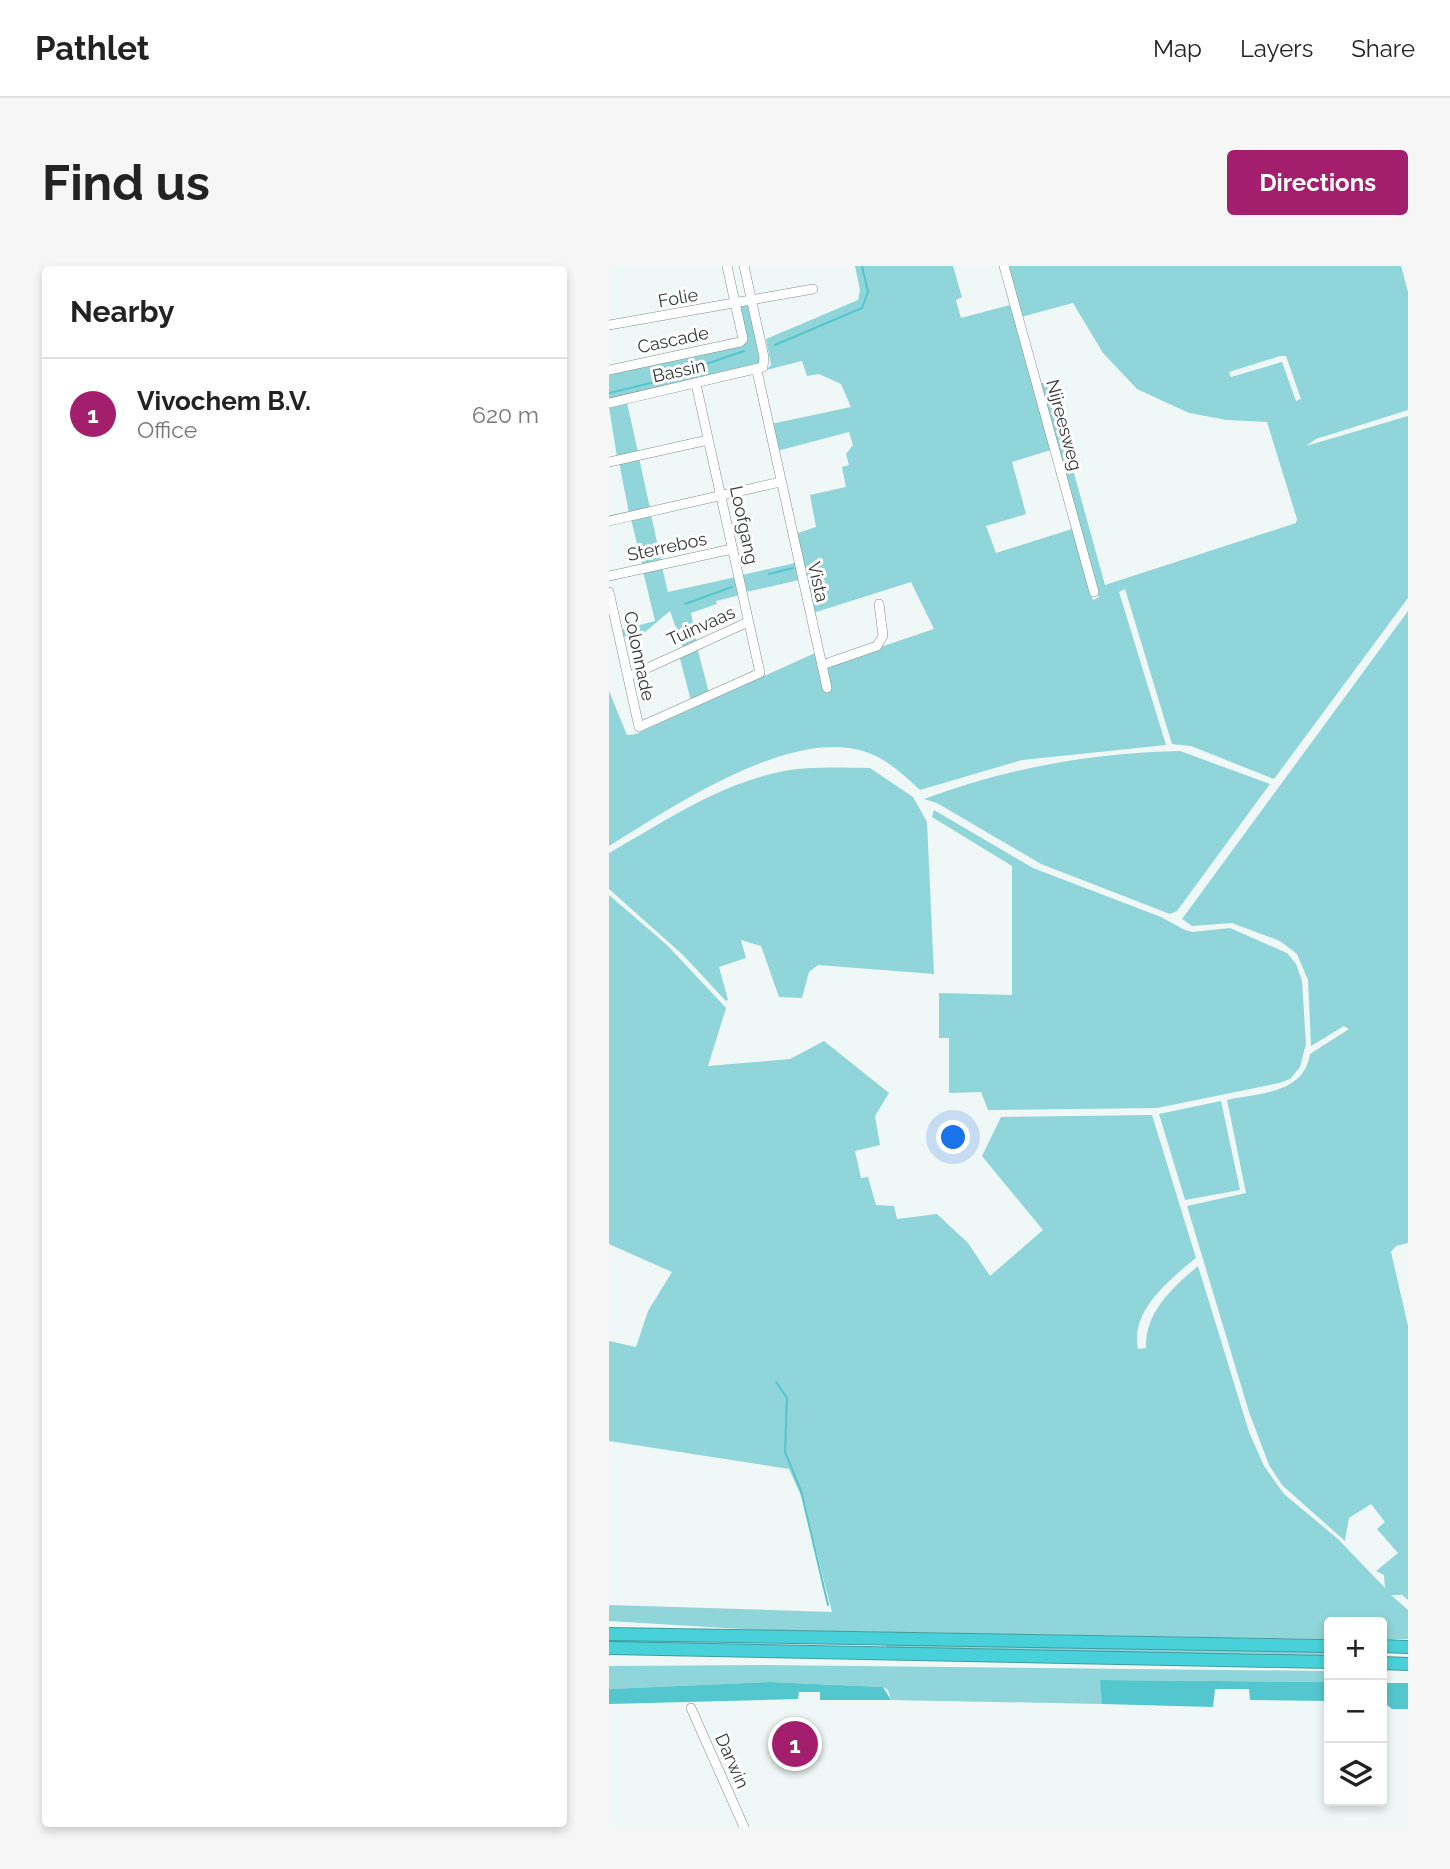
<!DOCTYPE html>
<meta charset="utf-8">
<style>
:root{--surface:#fff;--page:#f6f6f6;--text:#222;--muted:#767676;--line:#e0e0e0;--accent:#a31f6d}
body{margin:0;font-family:Raleway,sans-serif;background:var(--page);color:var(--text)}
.controls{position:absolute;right:21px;bottom:21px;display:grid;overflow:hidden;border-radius:7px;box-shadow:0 4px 10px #0003}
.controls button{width:63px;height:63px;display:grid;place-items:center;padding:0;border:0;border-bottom:2px solid var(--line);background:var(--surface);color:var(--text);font:35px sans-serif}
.you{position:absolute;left:345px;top:872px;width:24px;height:24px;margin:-18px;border:5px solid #fff;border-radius:50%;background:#1a73e8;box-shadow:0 0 0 10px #1a73e833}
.badge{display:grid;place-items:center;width:46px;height:46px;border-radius:50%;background:var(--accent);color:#fff;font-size:23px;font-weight:700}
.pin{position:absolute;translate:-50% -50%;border:4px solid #fff;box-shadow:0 2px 7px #0006}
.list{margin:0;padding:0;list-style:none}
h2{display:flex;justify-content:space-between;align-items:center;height:91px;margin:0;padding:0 28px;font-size:30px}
h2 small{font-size:23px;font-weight:400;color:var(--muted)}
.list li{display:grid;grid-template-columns:46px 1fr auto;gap:21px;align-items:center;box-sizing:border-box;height:112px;padding:0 28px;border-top:2px solid var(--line)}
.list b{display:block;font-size:26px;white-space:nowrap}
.list p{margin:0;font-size:23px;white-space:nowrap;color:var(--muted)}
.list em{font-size:23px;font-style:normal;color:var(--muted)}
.icon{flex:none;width:38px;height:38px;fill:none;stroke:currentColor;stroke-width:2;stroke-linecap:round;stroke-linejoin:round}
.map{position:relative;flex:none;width:799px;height:1561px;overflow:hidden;border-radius:7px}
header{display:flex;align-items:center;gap:42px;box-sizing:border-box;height:98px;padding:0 35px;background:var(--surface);border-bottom:2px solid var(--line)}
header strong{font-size:33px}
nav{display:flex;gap:38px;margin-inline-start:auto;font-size:24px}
.intro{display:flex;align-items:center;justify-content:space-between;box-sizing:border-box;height:168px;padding:0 42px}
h1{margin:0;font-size:49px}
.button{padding:18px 32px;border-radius:7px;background:var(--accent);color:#fff;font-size:24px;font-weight:700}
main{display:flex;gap:42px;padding:0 42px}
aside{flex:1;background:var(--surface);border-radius:7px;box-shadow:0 4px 10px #0003}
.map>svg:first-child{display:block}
.green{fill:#90d5d9;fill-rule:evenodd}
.water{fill:#53c7cd}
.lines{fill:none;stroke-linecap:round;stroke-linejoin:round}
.stream{stroke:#53c7cd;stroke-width:2}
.minor-casing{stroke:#848a8a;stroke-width:10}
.highway-casing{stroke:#429ba0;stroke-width:14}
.minor{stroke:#fff;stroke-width:9}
.highway{stroke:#48d1d8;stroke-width:12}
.labels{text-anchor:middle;stroke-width:6;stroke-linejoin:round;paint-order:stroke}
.street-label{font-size:18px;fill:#363838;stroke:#fff}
</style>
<header>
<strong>Pathlet</strong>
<nav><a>Map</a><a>Layers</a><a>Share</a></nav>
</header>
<div class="intro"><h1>Find us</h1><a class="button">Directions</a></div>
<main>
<aside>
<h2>Nearby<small></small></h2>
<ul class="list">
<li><span class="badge">1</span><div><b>Vivochem B.V.</b><p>Office</p></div><em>620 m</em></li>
</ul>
</aside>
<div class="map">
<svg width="799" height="1561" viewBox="0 0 799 1561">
<rect width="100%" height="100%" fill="#f0f7f7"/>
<path class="green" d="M246 0H344L353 31 347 34 352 52 401 39 442 184 403 196 417 248 377 260 387 287 463 263 484 334 490 331 430 117H440L496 319 687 257 688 253 658 156 618 154 580 147 528 123 494 87 464 37 412 51 397 0H792L799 26V144L707 173 697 180 799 150V332L665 513 582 480 563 478 516 323 510 326 557 479 413 494 311 524C294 508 277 492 254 485 179 462 62 542 0 580V425L18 469 27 468 206 387 215 400 325 363 302 316 204 347 186 268 207 261 201 229 237 221 233 201 240 199 237 188 244 179 240 166 168 185 162 158 242 141 232 118 210 108 198 110 193 95 157 104 162 99 157 73 249 34 251 24ZM671 90H677L692 133 687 135 673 96 622 111 620 106Z
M140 39 153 93 151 98 0 133V108L132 79 129 41Z
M18 137 29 186 8 191 0 141Z
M30 192 41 242 20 247 10 196Z
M42 249 52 294 33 298 22 253Z
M186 297 190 314 137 326 133 309Z
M53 301 59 326 127 311 131 329 107 335 108 338 82 347 88 376 74 382 61 345 36 366 14 371 12 364 46 355 34 305Z
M799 345V977L787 980 782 986 799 1060V1334L793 1329H782L799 1344V1373H773V1356H720V1373L149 1364 0 1355V1339L223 1346 194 1234 180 1203 0 1175V1075L27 1081 39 1045 63 1006 0 978V629L58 679 117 742 99 800 181 793 215 775 280 827 266 850 271 879 246 885 252 912 259 911 267 939 285 940 288 953 328 948 359 977 381 1010 434 964 373 890 392 851 543 849 587 992C560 1014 521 1045 529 1083L537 1082C536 1046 563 1022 589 1000L640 1166 655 1200 675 1228 729 1273 776 1322 775 1309 767 1305 789 1287 768 1263 776 1256 762 1238 740 1252 736 1275 673 1219 660 1199 640 1146 578 940 637 927 618 834C650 827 695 828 701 788L740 763 735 760 702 780 699 714 688 688 671 675 623 657 583 660 573 653Z
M88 381 100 427 82 435 70 389Z
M571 485 661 518 568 645 561 648 432 598 328 537 315 533C398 502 482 487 571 485Z
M261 502 304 531 318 556 325 708 209 699 200 706 193 732 170 731 152 680 132 674 137 692 110 701 119 734 117 735 74 689 0 623V587C57 555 109 518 175 505 202 500 233 502 261 502Z
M325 544 424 602 552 651 576 664 583 666 621 662 678 687 687 698 693 715 697 778 691 801 681 813 670 817 548 842 379 844 372 826 340 827V772H330V727L403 729V600L323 551Z
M612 835 631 924 576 934 550 848Z
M277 1377 720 1384V1394L278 1387Z
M155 1399 720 1405V1416L492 1414 493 1438 282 1434 279 1424 274 1421 161 1416 0 1423V1400Z"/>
<path class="water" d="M491 1414 720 1416V1435L641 1434 640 1423H606L604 1441 493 1438Z
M161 1416 274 1421 282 1434H211V1426H190L189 1433 0 1438V1423Z
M773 1417H799V1443H783L773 1435Z"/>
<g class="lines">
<path class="stream" d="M166 79 253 42 259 26 253 0
M0 127 42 117 135 85
M160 308 184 302
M76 338 123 321
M167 1116 178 1132 176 1186 192 1225 219 1339"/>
<defs>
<path id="minor" d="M395 0 485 326
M0 59 204 23
M0 104 131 76 134 73 118 0
M148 105 218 422
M0 137 154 101 155 91 135 0
M0 196 99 174
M0 255 171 216
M0 310 123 283
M0 326 30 461 151 407 87 118
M213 399 268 380 274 370 270 338
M19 411 139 356
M82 1442 135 1561"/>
<path id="highway" d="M0 1368 720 1380
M773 1380 799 1381
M0 1382 720 1396
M773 1397 799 1398"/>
</defs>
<use href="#minor" class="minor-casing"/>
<use href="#highway" class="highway-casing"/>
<use href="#minor" class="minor"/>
<use href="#highway" class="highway"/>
</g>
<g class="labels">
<g class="street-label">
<text transform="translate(69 32) rotate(-10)" y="6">Folie</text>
<text transform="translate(64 74) rotate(-12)" y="6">Cascade</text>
<text transform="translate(70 105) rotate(-12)" y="6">Bassin</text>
<text transform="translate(455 159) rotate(75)" y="6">Nijreesweg</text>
<text transform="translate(135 259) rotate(78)" y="6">Loofgang</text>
<text transform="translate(58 281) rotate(-12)" y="6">Sterrebos</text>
<text transform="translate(209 316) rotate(77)" y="6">Vista</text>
<text transform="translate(92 360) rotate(-24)" y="6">Tuinvaas</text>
<text transform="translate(30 390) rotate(78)" y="6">Colonnade</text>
<text transform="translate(123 1495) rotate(66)" y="6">Darwin</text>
</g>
</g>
</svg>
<div class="controls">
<button>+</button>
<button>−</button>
<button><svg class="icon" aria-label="layers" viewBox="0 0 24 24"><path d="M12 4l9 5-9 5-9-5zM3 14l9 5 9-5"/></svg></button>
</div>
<div class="you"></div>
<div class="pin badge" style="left:186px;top:1478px">1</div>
</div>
</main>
